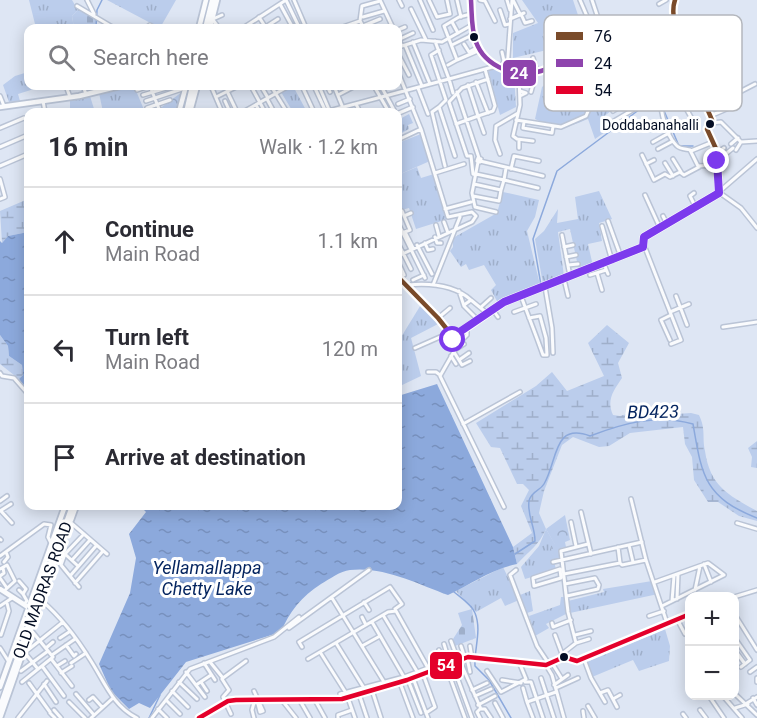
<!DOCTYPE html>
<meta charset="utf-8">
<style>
:root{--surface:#fff;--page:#f7f7f7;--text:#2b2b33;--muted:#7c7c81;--line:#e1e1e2}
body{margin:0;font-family:Roboto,sans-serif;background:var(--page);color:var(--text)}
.controls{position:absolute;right:18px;bottom:18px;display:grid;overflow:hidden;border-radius:12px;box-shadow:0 3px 15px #0003}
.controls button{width:54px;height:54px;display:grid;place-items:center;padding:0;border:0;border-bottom:2px solid var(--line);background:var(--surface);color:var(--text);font:30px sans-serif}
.stop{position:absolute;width:18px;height:18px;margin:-14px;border:4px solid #7c3aed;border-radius:50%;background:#fff}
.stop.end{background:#7c3aed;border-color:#fff;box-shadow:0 2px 6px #0008}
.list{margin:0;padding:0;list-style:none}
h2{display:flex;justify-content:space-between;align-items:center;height:78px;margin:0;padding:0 24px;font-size:26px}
h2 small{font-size:20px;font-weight:400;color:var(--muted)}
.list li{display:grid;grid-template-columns:39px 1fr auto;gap:18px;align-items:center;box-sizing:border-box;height:108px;padding:0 24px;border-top:2px solid var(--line)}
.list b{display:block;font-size:22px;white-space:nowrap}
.list p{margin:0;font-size:20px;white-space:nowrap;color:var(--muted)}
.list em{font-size:20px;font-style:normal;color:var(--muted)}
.icon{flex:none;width:33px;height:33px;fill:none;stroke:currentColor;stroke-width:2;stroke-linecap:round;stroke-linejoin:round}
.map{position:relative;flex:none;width:757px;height:718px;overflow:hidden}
.search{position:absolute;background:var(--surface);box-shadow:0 3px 15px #0003;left:24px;top:24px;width:378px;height:66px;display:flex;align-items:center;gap:15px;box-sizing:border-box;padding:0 21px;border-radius:12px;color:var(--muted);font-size:22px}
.panel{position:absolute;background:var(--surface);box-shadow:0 3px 15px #0003;left:24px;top:108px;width:378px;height:402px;border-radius:12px}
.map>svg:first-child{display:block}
.grass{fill:url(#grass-tufts)}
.forest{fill:url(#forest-crowns)}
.wetland{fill:url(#wetland-marsh)}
.cemetery{fill:url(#cemetery-stones)}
.pitch{fill:#bbcdec}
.water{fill:url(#water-ripples)}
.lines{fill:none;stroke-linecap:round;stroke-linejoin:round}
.stream{stroke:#8ca9dc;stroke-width:1.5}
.minor-casing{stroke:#bac4d6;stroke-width:6}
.major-casing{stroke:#bac4d6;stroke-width:8}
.highway-casing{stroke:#bac4d6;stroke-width:9}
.minor{stroke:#fafbfd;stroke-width:3}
.major{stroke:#fafbfd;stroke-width:4.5}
.highway{stroke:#fafbfd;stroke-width:6}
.highway-bridge-casing{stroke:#bac4d6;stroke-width:9;stroke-linecap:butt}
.highway-bridge{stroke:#fafbfd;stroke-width:6}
.bus-1-casing{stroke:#fff;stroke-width:9}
.bus-2-casing{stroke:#fff;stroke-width:9}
.bus-3-casing{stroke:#fff;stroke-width:9}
.bus-1{stroke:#7a4b2a;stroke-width:4.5}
.bus-2{stroke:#8e44ad;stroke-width:4.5}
.bus-3{stroke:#e4002b;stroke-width:4.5}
.route{stroke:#7c3aed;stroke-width:8}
.bus-dot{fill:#040e24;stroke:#fff;stroke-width:2}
.labels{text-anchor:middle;stroke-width:6;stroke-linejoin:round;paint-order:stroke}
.bus-label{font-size:14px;fill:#040e24;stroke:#fff;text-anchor:end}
.street-label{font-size:16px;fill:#040e24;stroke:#fff}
.water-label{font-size:18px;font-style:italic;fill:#04245f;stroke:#fff}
.key{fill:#fff;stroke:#b4b7bd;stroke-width:1.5}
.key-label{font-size:16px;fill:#040e24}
.line-badge{stroke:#fff;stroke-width:2}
.badge-label{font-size:16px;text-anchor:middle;font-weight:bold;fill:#fff}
</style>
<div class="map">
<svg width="757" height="718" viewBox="0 0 757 718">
<defs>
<pattern id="grass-tufts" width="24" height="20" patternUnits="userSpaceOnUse" patternTransform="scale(1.5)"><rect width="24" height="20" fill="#bbcdec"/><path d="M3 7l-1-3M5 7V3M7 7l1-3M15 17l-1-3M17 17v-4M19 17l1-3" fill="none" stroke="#9fafca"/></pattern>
<pattern id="forest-crowns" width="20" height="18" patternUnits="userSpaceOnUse" patternTransform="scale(1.5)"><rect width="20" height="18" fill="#bbcdec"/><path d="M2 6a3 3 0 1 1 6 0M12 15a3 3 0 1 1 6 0" fill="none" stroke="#9fafca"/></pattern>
<pattern id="wetland-marsh" width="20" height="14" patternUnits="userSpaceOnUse" patternTransform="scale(1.5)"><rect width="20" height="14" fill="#bbcdec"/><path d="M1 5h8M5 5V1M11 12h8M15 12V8" fill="none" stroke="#9fafca"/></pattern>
<pattern id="cemetery-stones" width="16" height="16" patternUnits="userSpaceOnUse" patternTransform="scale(1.5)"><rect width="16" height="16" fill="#bbcdec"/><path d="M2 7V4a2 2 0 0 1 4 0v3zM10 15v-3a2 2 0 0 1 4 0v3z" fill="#9fafca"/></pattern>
<pattern id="water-ripples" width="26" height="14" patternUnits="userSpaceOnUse" patternTransform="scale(1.5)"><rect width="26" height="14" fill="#8ca9dc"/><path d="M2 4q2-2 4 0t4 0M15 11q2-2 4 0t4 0" fill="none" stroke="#7790bd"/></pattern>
</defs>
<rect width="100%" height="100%" fill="#dee6f4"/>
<path class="grass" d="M72 0 78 10 72 16 74 28H36L29 0Z
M107 0H176L160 28Z
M522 0H573L579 18 565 25 562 22 543 34 547 50 513 58V33L538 23Z
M588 53 591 54 603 79 615 73 626 92 607 102 611 111 603 117 608 130 595 139 588 119C564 129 559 130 535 119L542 87 555 76 553 68 577 55Z
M498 67 514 74 516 107 500 115 488 70Z
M28 72V86H33L34 89 18 94 20 101 9 102 3 85 15 76Z
M126 86H134L145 112H103L99 93Z
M293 86 307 112H293L281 92Z
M90 96 95 112H70V100Z
M409 114 413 123 408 125 409 129 398 135V120Z
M417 167 421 178 434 174 448 219 416 229 409 208 398 211V175Z
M599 191 612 219 599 223 602 241 588 244 593 266 579 271 570 229 558 232 564 276 543 284 535 239 544 231 558 209 557 223 578 219 575 197Z
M503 192 539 200 535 217 527 231 540 285 498 303 491 290 496 285 484 265 469 270 466 264 461 267 450 251 453 247V238L497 213Z
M422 303 440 323 411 338 421 376 398 387V342Z
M546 529 556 546H551L556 570 525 579 521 567 539 546Z
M503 567 519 600 505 606 501 598 476 612 456 591Z
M652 581 658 594 570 613 568 601 604 592 603 589Z
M530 591 533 611 527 613 520 595Z
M561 597H566L568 613 546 624 549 628 535 636 529 616 560 605Z
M665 629 670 646 669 661 639 671 633 660 592 677 587 662Z"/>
<path class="forest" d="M182 92 177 112H155Z
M565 515 570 540 565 542 566 547 561 548V560L553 561 551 546 555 545 546 529Z"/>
<path class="wetland" d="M28 199V232L8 236 2 243 0 211Z
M607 325 629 343 618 363 622 378C614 390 606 400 613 415L620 416 634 412 648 416 691 413 699 415C706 430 702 436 705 451 710 486 728 495 757 511V521L739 516 718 502H708L694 480 692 457 685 444 683 427 630 433 609 446 599 447 573 437 562 445 544 491 539 513 546 529C539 545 529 551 517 564L513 547 532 533 521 506 529 490 523 484H517L500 448 491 447 476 423 536 386 552 372 567 391 604 376 588 343Z
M0 335 8 346 9 356 22 365 23 375 19 379 0 364Z
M757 441V468L751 467 752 457 748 448Z"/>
<path class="cemetery" d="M79 9 97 19 95 27 74 28 72 16Z
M472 609 476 638 455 646 453 639 462 625 458 613Z"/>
<path class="pitch" d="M421 134 430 161 398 175V143Z"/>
<path class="water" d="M28 232V391L19 379 23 375 22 365 9 356 8 346 0 335V241L2 243 8 236Z
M437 384 513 547 517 564C492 569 471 584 448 595 418 584 383 566 350 570 340 571 330 579 321 584 302 596 289 612 281 632L186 662 150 708 139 703 129 709 111 691 99 664 130 593 136 558 129 534 146 512 140 506H398V396Z"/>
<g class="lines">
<path class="stream" d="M90 28 96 27 97 10 102 0
M662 106 679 146H693
M541 285 533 239 557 171 640 109 659 99
M515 554 535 541C535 526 527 516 529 501 531 491 540 491 544 484 558 460 553 422 590 436 624 423 656 414 693 424 702 476 704 497 757 518
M454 592C460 597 472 605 475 613 482 630 474 649 475 666L489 680 511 718
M149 718 160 695"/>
<defs>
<path id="minor" d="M87 0 94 14
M286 0 299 27
M294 0 306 28
M380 0 393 28
M399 0 402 6
M420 0 433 30
M429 0 437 17 450 14 447 0
M457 0 461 17
M471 0C472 14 471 28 476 42 485 67 517 79 541 71 558 66 571 53 588 52L593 55 603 77 640 58 658 56 682 46
M480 0 485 1 495 21
M507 0 510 10
M513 0 520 14
M580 0 589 21 591 42
M280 4 293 28
M659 4 666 0
M77 6 114 28
M411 9 426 40
M500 10 505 25 509 24
M521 14 525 23 532 21
M259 17 266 28
M363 17 384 11
M213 19 222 15
M510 19 524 13
M213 20 219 28
M360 21 362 6 380 1
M452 22 458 33
M589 23 598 18 592 0
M363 26 380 19
M146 28 150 25 155 28
M229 28H230
M243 28 286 0
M264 28 278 19
M340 28 360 21 364 28
M398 30 405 27
M567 35 575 55
M398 39 402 46 421 40 442 42 472 25
M398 40 413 33
M413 42 430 84
M464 44 469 52 478 47
M405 45 422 86
M452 45 474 34
M439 50 431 55 446 100 439 107 455 156
M590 53 591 42 605 37
M398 54 409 75
M593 55 608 43
M684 55 702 46H713L718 66
M655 57C659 80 658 129 677 146 680 149 686 149 690 150L698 166 716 165
M533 58 537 72
M457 60 480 50
M595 60 613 50
M686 60 696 56
M674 61 679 77
M448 65 457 60 444 26 459 17 471 14
M688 66 699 61
M501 67 504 61 502 52
M722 67 729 81
M714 68 724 86
M507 70 512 0
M599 70 615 60
M690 71 679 78 688 102 687 110 697 128
M398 72 421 129 448 217 472 212 476 216 472 222 398 256
M691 72 713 61H718
M519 74 520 105 513 136 517 139 533 141
M694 80 721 65 728 68 733 78
M476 82 488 113
M642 82 651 101
M56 86H57
M66 86 70 97
M83 86 86 94
M150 86 159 109 152 112
M211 86 222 112
M251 86 265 112
M261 86 268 98
M271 86 287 112
M302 86 314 112
M314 86 326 112
M319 86 330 112
M327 86 330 92
M334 86 343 108
M374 86 389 112
M381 86 395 112
M635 86 643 103
M388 87 392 86
M418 88 428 114
M137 90 149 86
M227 91 237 112
M520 91 526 93 520 96
M457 92 479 158
M531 92 536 73
M453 93 449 79 496 66
M143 95 173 86
M338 95 355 86
M0 96 4 106
M701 96 723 84
M216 97 238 86
M630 97 659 85
M267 99 274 112
M726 99 755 84
M43 101 45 112
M146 101 185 88
M225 101 230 112
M356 104 360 112
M398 104 410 99
M256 105 260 112
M661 105 687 98
M706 106 717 101
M439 107 432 112 445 166
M147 108 170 100
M613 111 632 100
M708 111 718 107
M243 112 289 86
M325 112 449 79 435 41
M399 113 413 107
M710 116 731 107 723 93
M398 117 399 119
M516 120 561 127 586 116 589 109V90L603 78
M524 122 523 128 552 133 553 126
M712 123 721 122 741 142 757 141
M456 124 478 116 468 85
M609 124 636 108 616 71
M0 128 24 118
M484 133 478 116 493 111 495 106 485 69
M402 138 421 129
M653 142 669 133
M731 144 738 138
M0 147 28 135
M519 148V140
M658 149 673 141
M736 150 741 142
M691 151 713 142
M717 153 724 148
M500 154 495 140 496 126 518 113
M642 155 654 180 665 174 670 177 680 172 684 175 699 167
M478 158 481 159 480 162 477 161Z
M673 159 681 172
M480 161 543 176
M717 161 733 148
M478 162 472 193 475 207 496 212
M665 163 673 176
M646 164 654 160
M0 166 28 154
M511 169 514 156 539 161
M435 173 464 164
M476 174 504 180 506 168
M476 175 473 174 471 156H467L449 102 462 88 488 79
M0 179 5 197 0 199
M501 190 504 180 538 188
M720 191 757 159
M694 193 690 196 696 208
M720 193 741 208 757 228
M645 195 660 228
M473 196 499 201 501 190 474 184
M445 209 471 202
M404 216 411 213
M663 216 667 224
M608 221 621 257
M444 222 448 233
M398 223 425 278
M436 225 439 236
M602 226 612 261
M402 233 410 230 402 211
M406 234 413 248
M562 235 570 276
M435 237 437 243H441
M398 243 411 269
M425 243 428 250 433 249
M417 245 432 274
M644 245 681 340 671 344
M564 247 573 245
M566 257 576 255
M398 262 404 275
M604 264 608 274
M568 265 578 264
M597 273 602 290
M590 275 606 270
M398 277 438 318 453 337 504 302 643 247 644 237 719 193 717 151 707 129 712 120C701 93 665 27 675 0
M564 279 568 296
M413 280 424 275
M408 285C430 283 454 285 471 300
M433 285 460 217
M545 287 552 328 553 353
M459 291 464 306 479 321
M521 296C528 315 536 335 543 355H547L546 338 540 316 529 318
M676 296 687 325
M464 305 471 300 488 314
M481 307 491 298
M493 310 498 317
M514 312 536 304
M670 312 689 304
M438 318 450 308
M723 327 757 322
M453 337 456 348 440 376 504 507
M463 339 467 335V328
M670 340 661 320 671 315
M415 348 449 333
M456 349 464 344
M454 352 462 365 470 361
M451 356 456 364
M459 360 469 353
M428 372H436L440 375
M0 373 2 376 14 378 28 394
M463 424 520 392
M631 499 646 560 667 623
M0 501 7 496
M0 511 11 504
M1 511 12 523
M581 512 591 554
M70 522 107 554
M571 522 576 546
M737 523 757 529
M0 539 1 540
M629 545 633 562
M65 554 78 566
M0 556 44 524 51 525 48 537 51 543
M72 560 90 540
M4 562 8 557 6 552
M553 562 642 542
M620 563 622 565 646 560
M704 564 711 582
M0 569 7 565 15 581 4 591
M560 569 561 578 534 586 533 578Z
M516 570 510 575 537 646 549 664
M564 574 620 563 618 547
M0 576 4 573 3 568
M70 576 96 546
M0 578 7 588
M19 581 26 589 23 594 27 601 24 604
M655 582 708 563 724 575 662 606
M75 583 103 551
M565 584 595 578 599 585 598 589 567 596
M79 587 61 565 65 554 84 534
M19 590 23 594
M695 590 700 566
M734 597 757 590
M332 598 384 682
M677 599 678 574
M42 601C61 617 78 640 91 661 105 683 113 706 137 718
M672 601 674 576
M364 602 369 610
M0 606 12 598
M383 615 418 673
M649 616 664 611
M362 617 366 625
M737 618 757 650
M677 619 685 634H690
M372 622 404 677
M552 623 553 627 571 620
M289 628 369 570
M1 635 9 611 7 603
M555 635 562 654
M575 635 591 631
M734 637 750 660 741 667
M60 638 69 632
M451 641 458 660
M336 643 364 688
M576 643 589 639
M444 644 450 664
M66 645 74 656 76 654
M362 646 380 636
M461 646 465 658
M470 646 472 658
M302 647 299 642 390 587 402 604 395 609
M0 648 9 662
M46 648 53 642
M734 649 745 664
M439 650 445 665
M320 652 346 693
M25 653 38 669
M23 654 63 622
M52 655 75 639
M467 658 470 672
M308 659 388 612 396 611 428 668 404 677 340 694
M459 659 481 709H485L491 718
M561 659 562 654 576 643 568 612 561 551 588 544
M584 659 591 678 605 702
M52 660 72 686
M210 662 223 678 246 661
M71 663 86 653
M204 663 215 680
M452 663 472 718
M552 663 562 679
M546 665 552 675 564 718
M42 666 64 696
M57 666 65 661
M446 666 465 718
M21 671 48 651
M487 671 501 692 526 679 519 662
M186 672 205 697
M750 672 757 667
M61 673 72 666
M423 674 435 707 426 713
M413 678 428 718
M541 678 554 718
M757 678V682
M222 679 229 690 223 697 231 714
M408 680 421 713
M502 680 521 683
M22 682 53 657 31 630
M179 682 197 699
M201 682 207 691
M525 682H531L543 718
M29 683 50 712
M400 683 413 718
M44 684 56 702
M196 685 211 675
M554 685 568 675
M523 688 527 702
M556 688 578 678
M372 690 381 718
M472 690 487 683
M172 691 188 707
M254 691 263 711 260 712 257 700
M600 693 608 690 617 707
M734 693 757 715
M76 694 94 715
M359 694 367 718
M475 696 491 689
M709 696 724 718
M723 696 742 718
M348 698 355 718
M753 698 757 705
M281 699 296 718
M299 699 310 718
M613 699 620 695
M89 700 93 697 102 707
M166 700 180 714
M315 700 325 718
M69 702 85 718
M495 703 503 718
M747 703 757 697
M478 705 495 696
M588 706 595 718
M735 708 748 704
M158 709 167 718
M480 709 477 712 480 718
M54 710 61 718
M700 710 706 718
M583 711 584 718
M50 713 55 718
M683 714 686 718
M18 718 47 681
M91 718 113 698
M152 718 190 669 274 637 299 617
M199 718 228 701 236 700 342 699 407 680 468 657 546 665 564 657 577 661 690 614
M254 718 252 710 255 699
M338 718V715L352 710
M533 718 527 702 556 692"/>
<path id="major" d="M199 28 206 0
M210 28 217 0
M0 107 79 96 120 86
M179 112 186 86
M190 112 197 86
M71 520 76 506
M0 589 31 609
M0 687 65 506
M0 718 43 595"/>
<path id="highway" d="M206 28 213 0
M187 112 193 86
M35 610 73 506
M0 709 32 619"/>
</defs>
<use href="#minor" class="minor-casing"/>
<use href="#major" class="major-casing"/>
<use href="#highway" class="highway-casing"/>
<use href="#minor" class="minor"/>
<use href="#major" class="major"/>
<use href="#highway" class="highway"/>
<defs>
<path id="highway-bridge" d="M29 618 32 608"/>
</defs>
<use href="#highway-bridge" class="highway-bridge-casing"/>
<use href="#highway-bridge" class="highway-bridge"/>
<defs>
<path id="bus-1" d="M398 277 438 318 453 337 504 302 643 247 644 237 719 193 717 151 707 129 712 120C701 93 665 27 675 0"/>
<path id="bus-2" d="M471 0C472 14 471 28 476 42 485 67 517 79 541 71 558 66 571 53 588 52L593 55 603 77 640 58 658 56 682 46"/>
<path id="bus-3" d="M199 718 228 701 236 700 342 699 407 680 468 657 546 665 564 657 577 661 690 614"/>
</defs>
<use href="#bus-1" class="bus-1-casing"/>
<use href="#bus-2" class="bus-2-casing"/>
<use href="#bus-3" class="bus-3-casing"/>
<use href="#bus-1" class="bus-1"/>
<use href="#bus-2" class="bus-2"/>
<use href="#bus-3" class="bus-3"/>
</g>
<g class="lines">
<path class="route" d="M453 340 455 335 504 302 643 247 644 237 719 193 717 161"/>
</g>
<g class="bus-dot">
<circle cx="474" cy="37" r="5"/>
<circle cx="710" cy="124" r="5"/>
<circle cx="564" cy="657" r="5"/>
</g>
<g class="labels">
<g class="bus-label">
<text x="699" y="130">Doddabanahalli</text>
</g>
<g class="street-label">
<text transform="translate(42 590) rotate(-70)" y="6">OLD MADRAS ROAD</text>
</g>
<g class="water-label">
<text transform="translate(653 412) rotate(-1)" y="6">BD423</text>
<text x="207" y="574">Yellamallappa<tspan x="207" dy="21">Chetty Lake</tspan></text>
</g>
</g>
<rect x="544" y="15" width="198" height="96" rx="9" class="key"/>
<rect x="556" y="32" width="27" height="8" fill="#7a4b2a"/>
<rect x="556" y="59" width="27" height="8" fill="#8e44ad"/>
<rect x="556" y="86" width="27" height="8" fill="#e4002b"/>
<g class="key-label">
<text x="594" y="42">76</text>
<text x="594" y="69">24</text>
<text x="594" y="96">54</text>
</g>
<g class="line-badge">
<rect x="502" y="59" width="35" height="28" rx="6" fill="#8e44ad"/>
<rect x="429" y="651" width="34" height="29" rx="6" fill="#e4002b"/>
</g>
<g class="badge-label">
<text x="519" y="79">24</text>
<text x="446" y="671">54</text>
</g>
</svg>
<div class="controls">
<button>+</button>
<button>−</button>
</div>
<div class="stop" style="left:453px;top:340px"></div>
<div class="stop end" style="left:717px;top:161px"></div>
<div class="search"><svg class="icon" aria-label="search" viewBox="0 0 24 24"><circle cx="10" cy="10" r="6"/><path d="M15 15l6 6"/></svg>Search here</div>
<section class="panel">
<h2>16 min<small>Walk · 1.2 km</small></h2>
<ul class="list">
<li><svg class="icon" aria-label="ahead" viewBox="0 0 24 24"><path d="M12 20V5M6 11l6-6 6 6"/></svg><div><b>Continue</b><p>Main Road</p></div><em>1.1 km</em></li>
<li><svg class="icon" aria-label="left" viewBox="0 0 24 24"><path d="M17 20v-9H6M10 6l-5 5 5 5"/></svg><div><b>Turn left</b><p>Main Road</p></div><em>120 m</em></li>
<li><svg class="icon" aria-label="arrive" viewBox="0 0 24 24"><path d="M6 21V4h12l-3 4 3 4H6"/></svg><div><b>Arrive at destination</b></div></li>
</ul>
</section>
</div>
